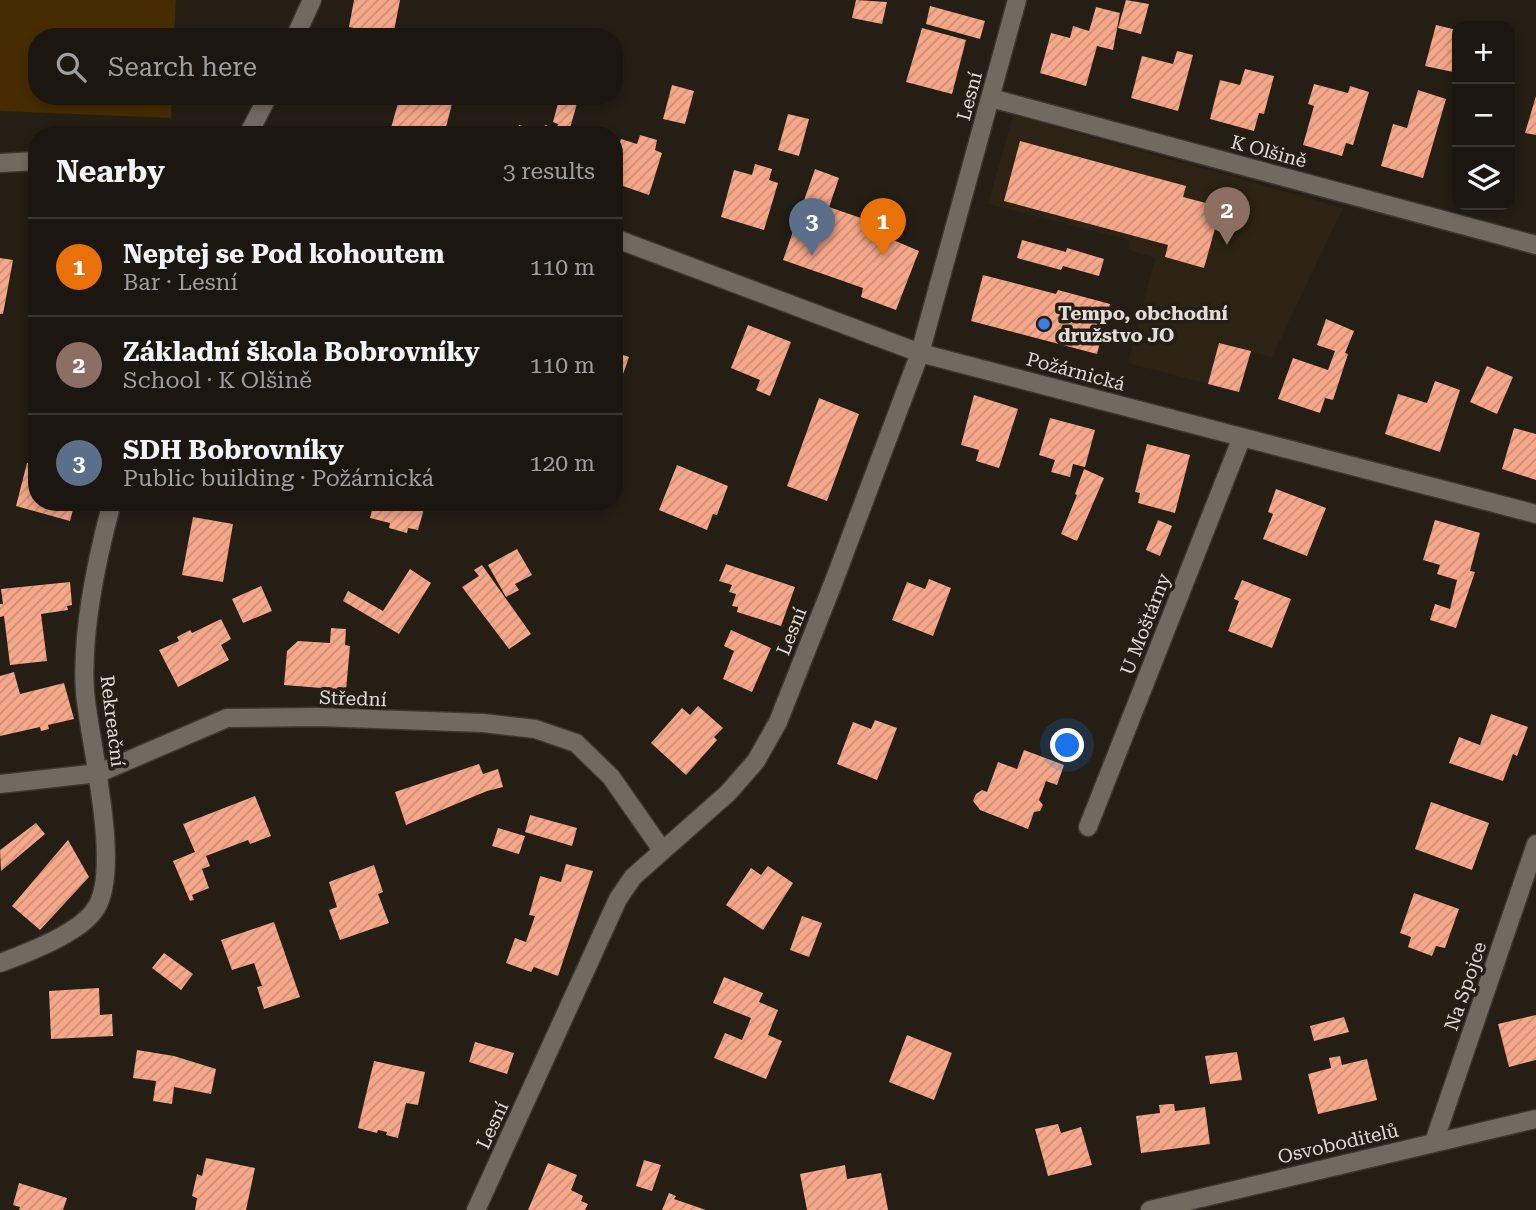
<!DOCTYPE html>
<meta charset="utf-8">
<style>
:root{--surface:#1b1610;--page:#28231e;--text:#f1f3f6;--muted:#a09f9f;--line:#393530;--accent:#db2777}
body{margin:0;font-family:"Roboto Serif",serif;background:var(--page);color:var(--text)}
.controls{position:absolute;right:21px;top:21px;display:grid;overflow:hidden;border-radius:14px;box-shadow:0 4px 10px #0003}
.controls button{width:63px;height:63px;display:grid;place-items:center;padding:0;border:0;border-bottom:2px solid var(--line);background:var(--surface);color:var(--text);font:35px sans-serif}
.you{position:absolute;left:1068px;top:746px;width:24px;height:24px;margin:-18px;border:5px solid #fff;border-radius:50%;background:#1a73e8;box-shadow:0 0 0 10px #1a73e833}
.badge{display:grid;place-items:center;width:46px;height:46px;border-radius:50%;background:var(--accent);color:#fff;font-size:23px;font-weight:700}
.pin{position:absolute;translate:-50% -58px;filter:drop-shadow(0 2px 4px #0008)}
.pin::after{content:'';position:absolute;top:37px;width:24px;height:21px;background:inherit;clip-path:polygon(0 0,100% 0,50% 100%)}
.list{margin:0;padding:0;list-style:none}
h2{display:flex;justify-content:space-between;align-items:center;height:91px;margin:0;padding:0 28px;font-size:30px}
h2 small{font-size:23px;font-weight:400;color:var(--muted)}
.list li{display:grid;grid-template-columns:46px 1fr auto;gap:21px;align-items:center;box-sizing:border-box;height:98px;padding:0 28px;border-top:2px solid var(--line)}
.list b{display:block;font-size:26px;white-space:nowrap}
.list p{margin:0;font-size:23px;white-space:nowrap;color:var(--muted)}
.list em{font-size:23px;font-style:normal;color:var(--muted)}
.icon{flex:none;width:38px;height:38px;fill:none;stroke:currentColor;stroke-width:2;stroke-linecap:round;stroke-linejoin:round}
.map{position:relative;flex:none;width:1536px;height:1210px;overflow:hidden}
.search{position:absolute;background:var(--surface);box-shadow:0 4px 10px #0003;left:28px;top:28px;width:595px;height:77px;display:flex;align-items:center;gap:18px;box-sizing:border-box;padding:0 24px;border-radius:28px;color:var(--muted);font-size:26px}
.panel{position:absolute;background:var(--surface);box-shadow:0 4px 10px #0003;left:28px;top:126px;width:595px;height:385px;border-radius:28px}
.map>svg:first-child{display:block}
.built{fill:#2c2314}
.grass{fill:#462c00}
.building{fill:url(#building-hatch)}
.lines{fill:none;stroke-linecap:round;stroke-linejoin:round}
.minor-casing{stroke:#3c3732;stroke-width:21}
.tertiary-casing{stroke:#3c3732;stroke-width:21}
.minor{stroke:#716a60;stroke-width:18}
.tertiary{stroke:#716a60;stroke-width:18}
.shop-dot{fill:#3f7fe0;stroke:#241e15;stroke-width:2.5}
.labels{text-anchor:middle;stroke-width:7;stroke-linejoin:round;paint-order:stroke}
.street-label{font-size:19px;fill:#e1dcd7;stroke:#241e15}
.poi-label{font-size:19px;font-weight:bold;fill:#e1dcd7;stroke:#241e15;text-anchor:start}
</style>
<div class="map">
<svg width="1536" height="1210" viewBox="0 0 1536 1210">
<defs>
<pattern id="building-hatch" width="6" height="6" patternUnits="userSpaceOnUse" patternTransform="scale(1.75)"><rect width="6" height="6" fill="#f6a789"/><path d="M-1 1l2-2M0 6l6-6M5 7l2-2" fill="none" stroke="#ca8e77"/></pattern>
</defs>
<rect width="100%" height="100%" fill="#241e15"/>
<path class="built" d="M1013 115 1343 208 1272 357 1220 343 1208 384 1128 363 1155 258 1128 250 1129 240 988 204Z"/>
<path class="grass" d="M0 0H176L174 37H37V96H172L171 118 0 111Z"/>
<path class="building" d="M354 0H400L393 36 349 27Z
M856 0 887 2 882 24 852 18Z
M1126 0 1149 4 1141 34 1118 28Z
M930 6 985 21 980 39 926 24Z
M1096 7 1120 13 1113 50 1097 46 1086 86 1040 73 1051 33 1070 38 1073 26 1089 31Z
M1436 25 1457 30V57L1453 72 1425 66Z
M922 28 966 40 952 94 906 82Z
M1177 51 1193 55 1178 111 1131 98 1142 56 1173 64Z
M1245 69 1274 76 1264 114 1259 113 1254 131 1210 119 1220 80 1240 85Z
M1314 84 1348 93 1350 86 1369 92 1353 145 1346 143 1342 156 1303 145 1314 106 1308 104Z
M672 85 694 91 685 124 663 119Z
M1418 90 1446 99 1423 178 1381 166 1393 124 1407 128Z
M400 96 420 100 421 96H454L444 135H389Z
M560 96 578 100 568 135H555L558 124 553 122Z
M1536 96V135L1525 133Z
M788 114 809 119 799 156 778 150Z
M519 125 543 132 545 125 552 127 550 135H517Z
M640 135 657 140 655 150 662 153 649 195 614 183V161L621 139 637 144Z
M1020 141 1186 186 1183 197 1221 207 1204 268 1165 257 1168 245 1004 201Z
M755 164 772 169 769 180 778 183 764 230 721 217 734 170 752 175Z
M815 169 839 178 829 207 887 227 884 236 919 251 896 310 861 297 863 288 783 260Z
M1022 240 1066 252 1067 248 1104 259 1099 276 1063 266 1061 270 1017 258Z
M0 258 13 260 3 314H0Z
M983 275 1056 294 1058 290 1110 304 1097 354 971 321Z
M1326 319 1354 331 1345 353 1348 354 1333 400 1325 398 1320 413 1278 399 1293 358 1328 370 1335 351 1317 345Z
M748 325 791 342 770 396 756 390 760 380 731 368Z
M1219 343 1251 351 1239 392 1208 384Z
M614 352 629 357 615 397H614Z
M1487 366 1513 377 1497 414 1470 402Z
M1435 381 1460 390 1440 452 1385 434 1398 394 1427 403Z
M974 395 1018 409 999 468 976 461 979 450 961 445Z
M819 398 859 414 827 501 787 486Z
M1050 418 1095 430 1085 467 1073 464 1070 477 1051 472 1055 460 1039 455Z
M1514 428 1536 434V480L1502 469Z
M1147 444 1190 455 1175 513 1138 503 1140 493 1135 492Z
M27 463 37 466V502H75L70 521 16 506Z
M677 465 728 486 717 515 713 514 707 530 659 510Z
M1084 469 1104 478 1077 541 1061 534 1077 495 1075 494Z
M1276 489 1326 508 1307 556 1263 539 1273 514 1268 512Z
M374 502H426L418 530 408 528 407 533 389 528 390 523 370 518Z
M193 517 233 524 223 582 182 575Z
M1158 520 1172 526 1160 556 1146 550Z
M1435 520 1480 533 1470 571 1475 572 1456 628 1430 620 1435 604 1450 609 1457 580 1437 574 1440 565 1423 560Z
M517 549 532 575 515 584 519 590 506 597 488 565Z
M726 564 795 587 781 626 737 612 738 607 732 606 736 594 729 592 732 585 719 581Z
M482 565 531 634 509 649 462 587 479 576 474 570Z
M410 569 431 583 399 634 343 601 348 591 383 611Z
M929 579 951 588 933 636 892 620 907 582 925 589Z
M1242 580 1291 599 1272 648 1228 631 1239 601 1234 599Z
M70 582 72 605 67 606 68 610 41 614 47 661 10 665 4 616 0 617V604H3L1 589Z
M261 586 272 611 243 623 232 599Z
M221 619 231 639 221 645 229 660 178 687 159 650 179 641 177 637 190 630 192 633Z
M331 628 346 629 345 645 350 646 346 690 284 685 287 651 298 641 330 643Z
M731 630 771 648 752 692 723 679 734 651 724 646Z
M14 672 20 694 64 683 74 719 48 725 49 729 41 731 40 727 0 736V676Z
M698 706 723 728 714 737 717 740 686 775 651 743 682 708 690 715Z
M1491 714 1528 727 1517 756 1513 754 1503 781 1449 763 1459 737 1480 745Z
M875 720 897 728 877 780 837 764 853 722 871 729Z
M1024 750 1064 765 1057 785 1046 781 1039 800 1043 805 1040 811 1034 812 1028 829 980 810 973 801 976 794 982 790 987 792 998 762 1017 769Z
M479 764 483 774 498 769 503 787 487 791 406 825 395 792Z
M255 796 271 836 250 844 248 840 206 856 210 866 202 869 209 888 192 895 194 900 190 901 173 861 195 852 183 824Z
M1431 802 1489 823 1472 870 1415 849Z
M530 815 577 828 572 846 525 832Z
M36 823 45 834 1 871 0 850Z
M498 828 525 836 519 854 492 846Z
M68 840 89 877 40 930 12 906Z
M566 864 593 871 558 976 534 967 531 972 506 963 515 938 526 942 535 916 529 915 540 876 561 882Z
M374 865 383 892 378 894 389 923 340 940 329 910 337 907 329 882Z
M768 866 793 883 763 930 726 905 751 868 761 875Z
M1414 893 1459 909 1445 948 1436 946 1432 956 1408 947 1411 937 1400 933Z
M802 916 822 923 809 957 790 950Z
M274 922 300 997 264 1009 257 987 262 986 254 963 232 970 221 940Z
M164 953 193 974 181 990 152 968Z
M724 977 763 993 759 1002 778 1010 768 1035 782 1041 766 1079 714 1058 725 1033 742 1040 751 1018 713 1003Z
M99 988 100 1015 112 1014 113 1036 51 1039 49 991Z
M1536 1015V1060L1509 1067 1498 1024Z
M1344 1017 1349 1032 1314 1041 1310 1026Z
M907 1035 952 1053 934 1100 889 1082Z
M475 1042 514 1053 507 1074 469 1062Z
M137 1050 174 1056 216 1069 211 1094 174 1087 172 1104 153 1101 156 1081 133 1078Z
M1237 1052 1242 1080 1210 1084 1205 1056Z
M1340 1056 1342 1065 1367 1059 1377 1100 1318 1114 1308 1074 1331 1068 1329 1058Z
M374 1061 425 1072 418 1105 406 1103 398 1138 386 1135 387 1132 378 1130 377 1133 358 1128Z
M1170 1104H1174L1175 1111 1205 1107 1210 1144 1141 1153 1136 1116 1160 1113 1159 1105Z
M1058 1124 1061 1133 1081 1127 1092 1165 1048 1176 1035 1129Z
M206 1158 255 1168 246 1210H195L197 1198 192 1196 197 1174 202 1176Z
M644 1160 661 1165 652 1191 636 1186Z
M548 1163 577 1175 571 1190 583 1196 581 1201 588 1204 585 1210H528Z
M845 1165 847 1179 881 1173 888 1210H807L800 1174Z
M19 1183 67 1198 63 1210H19L20 1207 13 1205Z
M669 1193 676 1196 674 1199 706 1210H662Z"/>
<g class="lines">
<defs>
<path id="minor" d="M295 37 312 0
M991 98 1536 245
M248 135 268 96
M0 163 37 161
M614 238 920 353 1536 514
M0 784 99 773 227 718 319 717 483 723 535 729 576 743 611 777 662 850
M1088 827 1242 437
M0 963C27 953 81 933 96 908 122 868 89 740 85 692 81 634 97 558 112 502
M1434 1142 1536 844
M476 1210 618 899 633 877 728 793 756 761 778 722 834 581 920 353 1017 0"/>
<path id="tertiary" d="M1150 1210 1536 1119"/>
</defs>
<use href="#minor" class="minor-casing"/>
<use href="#tertiary" class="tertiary-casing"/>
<use href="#minor" class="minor"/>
<use href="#tertiary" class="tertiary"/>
</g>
<circle class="shop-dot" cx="1044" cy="324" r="7"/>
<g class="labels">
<g class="street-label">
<text transform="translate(969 96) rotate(-75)" y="7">Lesní</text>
<text transform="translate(1269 151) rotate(15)" y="7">K Olšině</text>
<text transform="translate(1076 371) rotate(15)" y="7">Požárnická</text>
<text transform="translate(1145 624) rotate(-69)" y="7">U Moštárny</text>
<text transform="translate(791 631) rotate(-68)" y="7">Lesní</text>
<text transform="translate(353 698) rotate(2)" y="7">Střední</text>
<text transform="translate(113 721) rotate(83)" y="7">Rekreační</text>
<text transform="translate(1465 986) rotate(-71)" y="7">Na Spojce</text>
<text transform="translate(492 1125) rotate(-65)" y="7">Lesní</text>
<text transform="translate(1338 1143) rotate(-13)" y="7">Osvoboditelů</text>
</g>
<g class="poi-label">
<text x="1058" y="320">Tempo, obchodní<tspan x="1058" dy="22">družstvo JO</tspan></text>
</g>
</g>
</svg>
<div class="controls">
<button>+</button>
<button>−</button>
<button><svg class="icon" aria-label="layers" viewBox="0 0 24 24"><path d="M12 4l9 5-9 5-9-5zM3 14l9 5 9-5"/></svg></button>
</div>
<div class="you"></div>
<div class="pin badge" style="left:883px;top:256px;background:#e8710a">1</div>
<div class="pin badge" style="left:1227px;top:245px;background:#8d6e63">2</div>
<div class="pin badge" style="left:812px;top:256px;background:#5c6f8a">3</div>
<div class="search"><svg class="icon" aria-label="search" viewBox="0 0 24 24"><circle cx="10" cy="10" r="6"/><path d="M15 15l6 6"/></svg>Search here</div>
<section class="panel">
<h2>Nearby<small>3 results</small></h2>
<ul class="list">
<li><span class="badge" style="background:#e8710a">1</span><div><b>Neptej se Pod kohoutem</b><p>Bar · Lesní</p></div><em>110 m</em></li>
<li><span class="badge" style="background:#8d6e63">2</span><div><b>Základní škola Bobrovníky</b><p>School · K Olšině</p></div><em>110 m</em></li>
<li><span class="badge" style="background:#5c6f8a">3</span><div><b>SDH Bobrovníky</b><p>Public building · Požárnická</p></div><em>120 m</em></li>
</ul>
</section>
</div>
